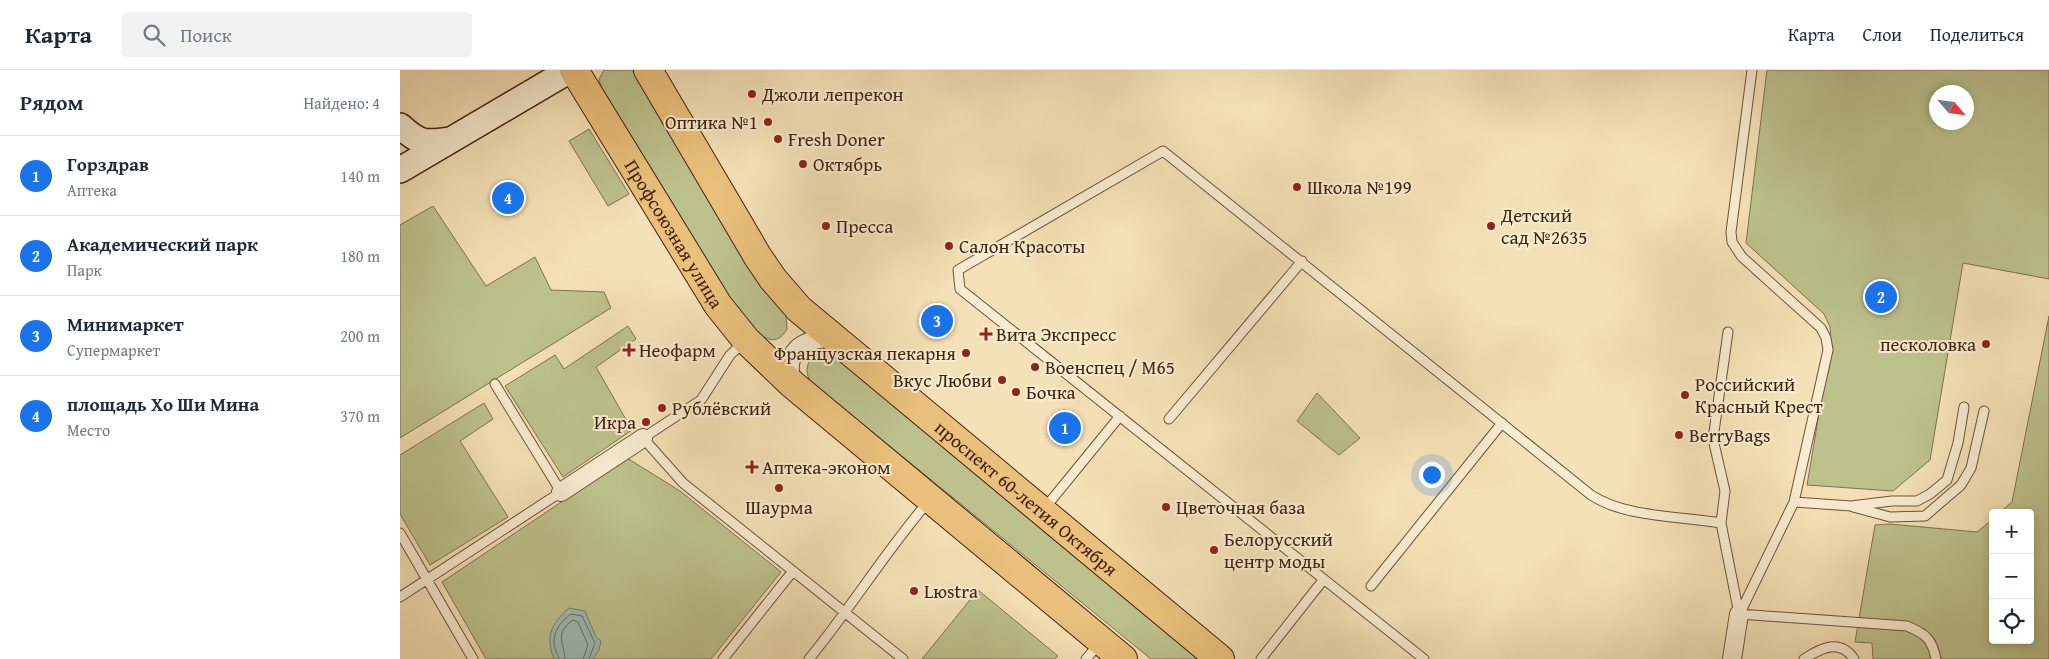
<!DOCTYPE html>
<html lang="ru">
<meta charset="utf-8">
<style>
:root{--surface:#fff;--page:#f2f2f3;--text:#1f2937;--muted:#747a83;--line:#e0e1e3;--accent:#1a73e8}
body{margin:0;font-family:"Gentium Book Plus",serif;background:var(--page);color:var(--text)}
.controls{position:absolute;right:15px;bottom:15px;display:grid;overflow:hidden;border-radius:5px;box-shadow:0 2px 8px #0003}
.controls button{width:45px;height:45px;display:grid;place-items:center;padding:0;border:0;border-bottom:1px solid var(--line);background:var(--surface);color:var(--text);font:25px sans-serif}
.compass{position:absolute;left:1529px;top:15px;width:45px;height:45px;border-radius:50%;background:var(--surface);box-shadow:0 2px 8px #0003;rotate:118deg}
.you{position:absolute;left:1031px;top:404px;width:18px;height:18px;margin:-12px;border:4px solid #fff;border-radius:50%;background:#1a73e8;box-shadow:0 0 0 8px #1a73e833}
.badge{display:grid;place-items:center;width:32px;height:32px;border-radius:50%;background:var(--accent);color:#fff;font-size:16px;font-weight:700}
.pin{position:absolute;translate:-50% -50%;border:2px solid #fff;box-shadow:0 1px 5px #0006}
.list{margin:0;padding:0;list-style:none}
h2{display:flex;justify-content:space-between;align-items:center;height:65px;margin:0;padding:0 20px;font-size:21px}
h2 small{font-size:16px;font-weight:400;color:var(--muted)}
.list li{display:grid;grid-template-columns:32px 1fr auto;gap:15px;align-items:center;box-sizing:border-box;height:80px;padding:0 20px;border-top:1px solid var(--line)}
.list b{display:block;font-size:19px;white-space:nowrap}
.list p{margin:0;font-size:16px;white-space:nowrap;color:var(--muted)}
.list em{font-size:16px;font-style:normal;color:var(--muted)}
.icon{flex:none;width:28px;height:28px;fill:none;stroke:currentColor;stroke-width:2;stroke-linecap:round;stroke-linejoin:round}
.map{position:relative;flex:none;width:1649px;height:589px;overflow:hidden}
header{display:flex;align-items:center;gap:30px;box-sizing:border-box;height:70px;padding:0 25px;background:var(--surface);border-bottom:1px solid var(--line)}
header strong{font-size:24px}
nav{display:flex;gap:28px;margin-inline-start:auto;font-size:18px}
.search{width:350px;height:45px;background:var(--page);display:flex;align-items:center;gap:12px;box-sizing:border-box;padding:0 18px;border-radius:5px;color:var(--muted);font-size:19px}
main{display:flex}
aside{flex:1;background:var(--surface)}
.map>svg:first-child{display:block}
.green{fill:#bdc28d;stroke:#80724e;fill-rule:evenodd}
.water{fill:#9cbdb2;stroke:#787f70}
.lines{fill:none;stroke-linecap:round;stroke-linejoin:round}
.shore{stroke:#6f7060;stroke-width:1}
.lane-casing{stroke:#6f5238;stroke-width:11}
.street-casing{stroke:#6f5238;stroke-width:20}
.secondary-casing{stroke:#42220e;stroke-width:28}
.primary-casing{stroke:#42220e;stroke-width:30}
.lane{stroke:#f8ecd0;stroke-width:9}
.street{stroke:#f8ecd0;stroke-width:18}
.secondary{stroke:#f8ecd0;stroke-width:25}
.primary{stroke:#eac07c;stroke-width:28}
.poi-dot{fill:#8f2418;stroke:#f8ecd0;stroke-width:2}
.labels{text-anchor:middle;stroke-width:4;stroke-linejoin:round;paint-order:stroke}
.poi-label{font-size:19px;fill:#42220e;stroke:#f8ecd0;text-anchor:start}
.street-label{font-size:19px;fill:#42220e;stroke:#f8ecd0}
</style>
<header>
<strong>Карта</strong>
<div class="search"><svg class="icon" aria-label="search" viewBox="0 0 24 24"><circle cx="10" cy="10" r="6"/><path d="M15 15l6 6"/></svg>Поиск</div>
<nav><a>Карта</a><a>Слои</a><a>Поделиться</a></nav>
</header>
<main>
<aside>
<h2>Рядом<small>Найдено: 4</small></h2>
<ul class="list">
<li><span class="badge">1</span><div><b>Горздрав</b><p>Аптека</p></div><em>140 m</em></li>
<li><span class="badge">2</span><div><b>Академический парк</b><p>Парк</p></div><em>180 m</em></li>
<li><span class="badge">3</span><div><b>Минимаркет</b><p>Супермаркет</p></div><em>200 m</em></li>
<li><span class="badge">4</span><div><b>площадь Хо Ши Мина</b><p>Место</p></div><em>370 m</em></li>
</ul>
</aside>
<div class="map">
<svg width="1649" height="589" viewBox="0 0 1649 589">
<rect width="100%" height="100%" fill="#f5e1b7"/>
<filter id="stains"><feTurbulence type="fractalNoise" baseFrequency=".004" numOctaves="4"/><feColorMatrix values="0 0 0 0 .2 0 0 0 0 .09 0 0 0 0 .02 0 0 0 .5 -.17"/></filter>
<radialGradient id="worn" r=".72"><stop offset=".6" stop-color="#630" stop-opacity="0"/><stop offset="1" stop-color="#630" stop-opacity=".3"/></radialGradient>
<path class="green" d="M204 0H232L366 217 386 245 387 259C370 289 346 248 334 234L201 17 199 9Z
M1367 0H1649V209L1563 193 1530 390 1493 421 1407 415 1431 272 1430 257 1424 244 1346 173ZM1536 22H1566V52H1536Z
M189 59 229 124 208 136 169 71Z
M33 136 86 216 135 187 151 220 204 222 211 238 0 368V155Z
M1649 246V589H1473L1472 573 1455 572 1475 455 1490 454 1577 462 1593 449V570H1630V443H1599L1612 432Z
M228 256 236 269 196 297 232 360 163 407 105 316 155 285 164 299Z
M425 283 431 284 799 589H751L411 312C402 299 409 284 425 283Z
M917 323 960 368 939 385 897 351Z
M84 333 93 349 60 371 108 447 30 495 0 444V385Z
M227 388 280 421 381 502 311 589H86L42 512Z
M578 520 658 586 655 589H522Z"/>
<path class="water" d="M169 538 185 541 196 567 201 571 199 580 193 589H154C145 566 151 554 169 538Z"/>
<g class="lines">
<path class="shore" d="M159 589C158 584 154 579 154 574 153 561 162 550 171 544L182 546 195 573 189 589
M165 589C164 573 154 563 173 550L178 552 188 575 183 589"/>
<defs>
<path id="lane" d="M769 349 902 191
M1394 432 1451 436 1492 431H1517L1530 424 1547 410 1558 373 1564 337
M1453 437 1490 447 1525 446 1561 415 1571 398 1584 341
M644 439 720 346
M1321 453 1325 421 1313 369 1328 262
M0 463 73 589
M393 501 503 589
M971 516 1102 353
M0 527 161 422 95 314
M1340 543 1394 432 1428 280 1426 268 1421 258 1342 187 1332 172 1331 162 1352 0
M1339 544 1507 556C1526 564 1532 569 1536 589
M323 589 393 501 283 413 243 368 301 330 330 285 343 273
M409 589C451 538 485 482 528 432
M686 589 699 574
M861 589 924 509
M1024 589 560 219 558 200 763 81 1191 425C1226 448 1281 446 1321 453L1339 544
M1404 589C1421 578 1440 568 1454 589"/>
<path id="street" d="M392 314C383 280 402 270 432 267
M161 422 243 368
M1332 589 1339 544"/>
<path id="secondary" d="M0 56C19 73 24 74 49 70
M0 100 170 0"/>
<g id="primary">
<path id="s1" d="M174 0 318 235 346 270 392 314 723 589"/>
<path id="s2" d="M248 0 358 187 373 209 399 239 820 589"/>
</g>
</defs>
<use href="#lane" class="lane-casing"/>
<use href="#street" class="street-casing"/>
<use href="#secondary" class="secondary-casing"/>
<use href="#primary" class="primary-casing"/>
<use href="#lane" class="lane"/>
<use href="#street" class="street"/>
<use href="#secondary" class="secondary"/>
<use href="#primary" class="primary"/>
</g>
<g class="poi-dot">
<circle cx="352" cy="24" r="5"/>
<circle cx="368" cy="52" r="5"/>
<circle cx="378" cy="69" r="5"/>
<circle cx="403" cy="94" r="5"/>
<circle cx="897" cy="117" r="5"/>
<circle cx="426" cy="156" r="5"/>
<circle cx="1091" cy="156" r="5"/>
<circle cx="549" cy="176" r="5"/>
<path d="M583.5 256.5h5v5h5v5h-5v5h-5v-5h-5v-5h5z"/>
<circle cx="1586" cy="274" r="5"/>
<path d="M226.5 272.5h5v5h5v5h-5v5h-5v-5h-5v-5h5z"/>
<circle cx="566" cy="283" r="5"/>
<circle cx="635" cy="297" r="5"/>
<circle cx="602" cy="310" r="5"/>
<circle cx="616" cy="322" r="5"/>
<circle cx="1285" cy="325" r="5"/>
<circle cx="262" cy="338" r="5"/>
<circle cx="246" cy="352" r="5"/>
<circle cx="1279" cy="365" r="5"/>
<path d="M349.5 389.5h5v5h5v5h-5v5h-5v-5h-5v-5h5z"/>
<circle cx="379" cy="418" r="5"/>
<circle cx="766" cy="437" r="5"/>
<circle cx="814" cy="480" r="5"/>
<circle cx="514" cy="521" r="5"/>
</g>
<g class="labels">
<g class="poi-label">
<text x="362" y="31">Джоли лепрекон</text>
<text x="358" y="59" text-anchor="end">Оптика №1</text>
<text x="388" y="76">Fresh Doner</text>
<text x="413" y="101">Октябрь</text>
<text x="907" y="124">Школа №199</text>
<text x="1101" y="152">Детский<tspan x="1101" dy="22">сад №2635</tspan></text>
<text x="436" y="163">Пресса</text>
<text x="559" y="183">Салон Красоты</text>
<text x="596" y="271">Вита Экспресс</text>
<text x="1576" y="281" text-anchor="end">песколовка</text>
<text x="239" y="287">Неофарм</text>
<text x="556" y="290" text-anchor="end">Французская пекарня</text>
<text x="645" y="304">Военспец / М65</text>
<text x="592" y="317" text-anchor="end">Вкус Любви</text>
<text x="1295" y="321">Российский<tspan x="1295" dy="22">Красный Крест</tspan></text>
<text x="626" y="329">Бочка</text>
<text x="272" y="345">Рублёвский</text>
<text x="236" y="359" text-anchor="end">Икра</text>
<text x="1289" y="372">BerryBags</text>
<text x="362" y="404">Аптека-эконом</text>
<text x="379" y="444" text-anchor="middle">Шаурма</text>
<text x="776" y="444">Цветочная база</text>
<text x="824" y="476">Белорусский<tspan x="824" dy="22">центр моды</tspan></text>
<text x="524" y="528">Lюstra</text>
</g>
<g class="street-label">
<text dy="7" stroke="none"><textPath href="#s1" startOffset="192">Профсоюзная улица</textPath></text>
<text dy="7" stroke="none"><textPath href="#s2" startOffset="579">проспект 60-летия Октября</textPath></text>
</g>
</g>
<rect width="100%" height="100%" filter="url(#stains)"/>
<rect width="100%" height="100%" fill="url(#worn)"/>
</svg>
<div class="controls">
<button>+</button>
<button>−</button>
<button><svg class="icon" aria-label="locate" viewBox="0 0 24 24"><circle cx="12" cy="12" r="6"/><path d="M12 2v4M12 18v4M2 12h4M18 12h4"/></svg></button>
</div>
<svg class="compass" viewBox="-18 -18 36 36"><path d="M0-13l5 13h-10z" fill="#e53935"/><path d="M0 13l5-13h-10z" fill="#747a83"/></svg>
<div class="you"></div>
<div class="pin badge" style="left:665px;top:358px">1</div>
<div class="pin badge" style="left:1481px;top:227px">2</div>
<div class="pin badge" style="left:537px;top:251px">3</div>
<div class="pin badge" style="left:108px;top:128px">4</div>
</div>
</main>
